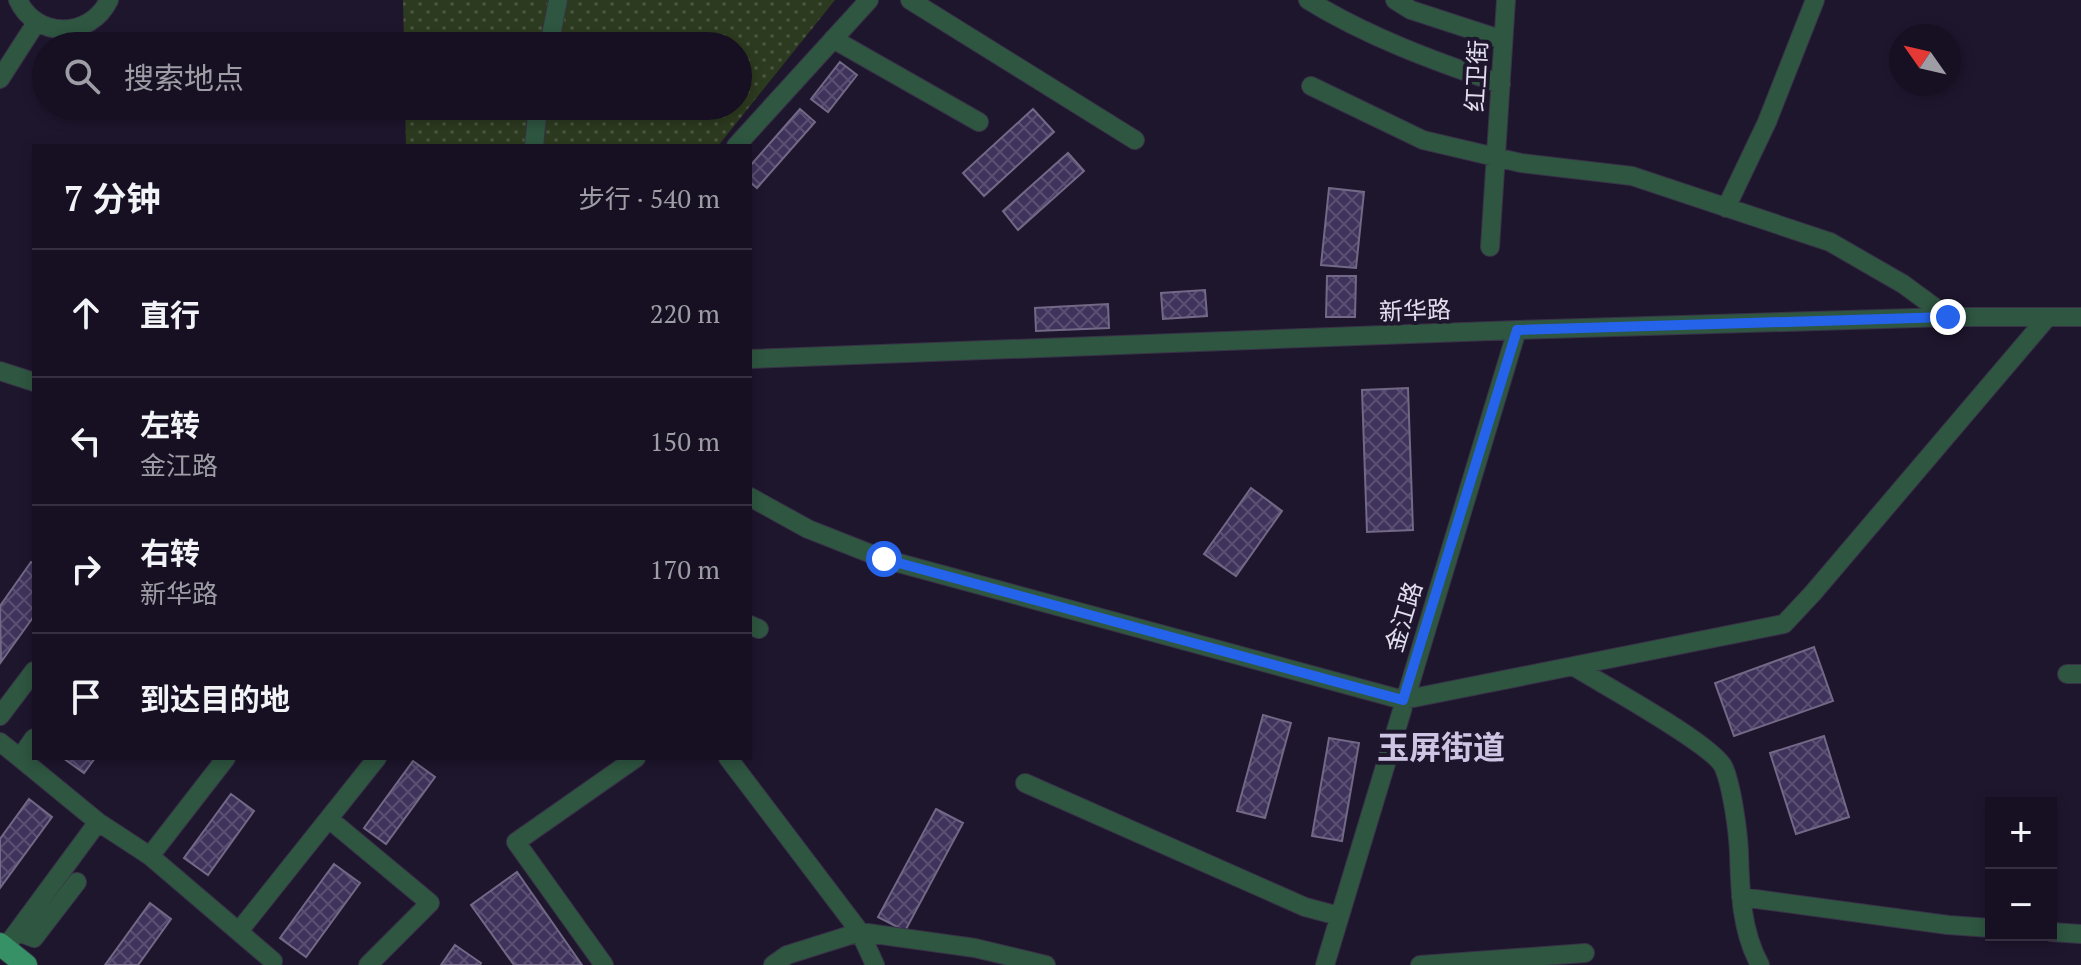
<!DOCTYPE html>
<html lang="zh">
<meta charset="utf-8">
<style>
:root{--surface:#161022;--page:#231e2f;--text:#f1f3f6;--muted:#9e9da5;--line:#353040}
body{margin:0;font-family:"PT Serif","Noto Sans SC",serif;background:var(--page);color:var(--text)}
.controls{position:absolute;right:24px;bottom:24px;display:grid;overflow:hidden;border-radius:0px;box-shadow:0 4px 12px #0003}
.controls button{width:72px;height:72px;display:grid;place-items:center;padding:0;border:0;border-bottom:2px solid var(--line);background:var(--surface);color:var(--text);font:40px sans-serif}
.compass{position:absolute;left:1889px;top:24px;width:72px;height:72px;border-radius:50%;background:var(--surface);box-shadow:0 4px 12px #0003;rotate:304deg}
.stop{position:absolute;width:24px;height:24px;margin:-18px;border:6px solid #2563eb;border-radius:50%;background:#fff}
.stop.end{background:#2563eb;border-color:#fff;box-shadow:0 2px 8px #0008}
.list{margin:0;padding:0;list-style:none}
h2{display:flex;justify-content:space-between;align-items:center;height:104px;margin:0;padding:0 32px;font-size:34px}
h2 small{font-size:26px;font-weight:400;color:var(--muted)}
.list li{display:grid;grid-template-columns:52px 1fr auto;gap:24px;align-items:center;box-sizing:border-box;height:128px;padding:0 32px;border-top:2px solid var(--line)}
.list b{display:block;font-size:30px;white-space:nowrap}
.list p{margin:0;font-size:26px;white-space:nowrap;color:var(--muted)}
.list em{font-size:26px;font-style:normal;color:var(--muted)}
.icon{flex:none;width:44px;height:44px;fill:none;stroke:currentColor;stroke-width:2;stroke-linecap:round;stroke-linejoin:round}
.map{position:relative;flex:none;width:2081px;height:965px;overflow:hidden}
.search{position:absolute;background:var(--surface);box-shadow:0 4px 12px #0003;left:32px;top:32px;width:720px;height:88px;display:flex;align-items:center;gap:20px;box-sizing:border-box;padding:0 28px;border-radius:44px;color:var(--muted);font-size:30px}
.panel{position:absolute;background:var(--surface);box-shadow:0 4px 12px #0003;left:32px;top:144px;width:720px;height:616px;border-radius:0px}
.map>svg:first-child{display:block}
.park{fill:url(#park-dots)}
.building{fill:url(#building-cross-hatch);stroke:#716985;stroke-width:2}
.lines{fill:none;stroke-linecap:round;stroke-linejoin:round}
.minor-casing{stroke:#393248;stroke-width:20}
.major-casing{stroke:#393248;stroke-width:24}
.minor{stroke:#2e5641;stroke-width:18}
.major{stroke:#369166;stroke-width:22}
.route{stroke:#2563eb;stroke-width:10}
.labels{text-anchor:middle;stroke-width:8;stroke-linejoin:round;paint-order:stroke}
.street-label{font-size:24px;fill:#e2deee;stroke:#1e162d}
.district-label{font-size:32px;font-weight:bold;fill:#cec5e5;stroke:#1e162d}
</style>
<div class="map">
<svg width="2081" height="965" viewBox="0 0 2081 965">
<defs>
<pattern id="park-dots" width="8" height="8" patternUnits="userSpaceOnUse" patternTransform="scale(2)"><rect width="8" height="8" fill="#2c3a1f"/><path d="M2 2h.1M6 6h.1" fill="none" stroke="#4a5640" stroke-width="1.8" stroke-linecap="round"/></pattern>
<pattern id="building-cross-hatch" width="8" height="8" patternUnits="userSpaceOnUse" patternTransform="scale(2)"><rect width="8" height="8" fill="#3f335b"/><path d="M0 0l8 8M0 8l8-8" fill="none" stroke="#5a5073"/></pattern>
</defs>
<rect width="100%" height="100%" fill="#1e162d"/>
<path class="park" d="M403 0H835L718 146H406L405 106H738V46H404Z"/>
<path class="building" d="M840 62 857 75 828 112 811 99Z
M800 109 815 122 757 188 750 182V166Z
M1033 109 1054 132 984 196 963 173Z
M1068 153 1084 171 1018 230 1003 211Z
M1329 188 1364 192 1356 268 1321 265Z
M1327 276H1356L1355 317H1326Z
M1205 290 1207 316 1163 319 1161 293Z
M1108 304 1109 328 1036 331 1035 308Z
M1408 388 1413 530 1367 532 1362 390Z
M1251 488 1282 511 1236 576 1204 554Z
M31 562 34 564V616L1 662 0 606Z
M1814 647 1833 701 1734 736 1715 683Z
M1263 715 1291 723 1265 818 1237 811Z
M1824 736 1849 817 1796 834 1770 753Z
M1329 738 1359 743 1342 841 1312 836Z
M63 758H95L84 773Z
M413 761 435 777 386 844 364 828Z
M231 794 254 811 208 875 184 858Z
M29 799 52 817 0 888V839Z
M936 809 963 823 905 931 878 917Z
M334 864 360 883 306 957 280 938Z
M517 872 582 965H514L471 905Z
M150 903 171 919 138 965H105Z
M455 945 481 963 480 965H441Z"/>
<g class="lines">
<defs>
<path id="minor" d="M18 0C36 39 90 39 109 0
M910 0 1135 140
M1308 0C1368 37 1434 61 1501 84
M1395 0 1411 10 1503 40
M833 39 979 122
M549 46 558 0
M0 79 36 23
M1311 86 1423 140 1521 163 1632 176 1830 242 1903 284 1948 317
M534 146 538 106
M736 146 869 0
M1726 208 1767 122 1815 0
M1490 247 1506 0
M750 359 1517 330 1948 317H2081
M0 371 34 382
M750 497 808 529 884 559 1403 700 1784 624 1813 593 2046 319
M750 625 759 629
M1573 666C1600 683 1715 745 1724 768 1732 787 1738 831 1739 852 1740 890 1741 931 1760 965
M2067 674H2081
M0 716 34 671
M0 742 20 758
M728 758 860 932 875 965
M1025 783 1305 907 1339 916
M329 819 430 903 368 965
M98 822 150 856 273 961
M150 856 226 758
M1741 897 1948 925 1991 928
M239 931 377 758
M18 932 34 938 77 882
M2051 932 2081 934
M5 948 98 822 20 758 34 738
M604 965 516 842 636 758
M773 965 787 955 860 932 975 948 1046 965
M1325 965 1517 330
M1420 965 1585 953"/>
<path id="major" d="M0 944 26 965"/>
</defs>
<use href="#minor" class="minor-casing"/>
<use href="#major" class="major-casing"/>
<use href="#minor" class="minor"/>
<use href="#major" class="major"/>
</g>
<g class="lines">
<path class="route" d="M884 559 1403 700 1517 330 1948 317"/>
</g>
<g class="labels">
<g class="street-label">
<text transform="translate(1477 76) rotate(-87)" y="8">红卫街</text>
<text transform="translate(1415 311) rotate(-2)" y="8">新华路</text>
<text transform="translate(1404 617) rotate(-73)" y="8">金江路</text>
</g>
<g class="district-label">
<text x="1441" y="759">玉屏街道</text>
</g>
</g>
</svg>
<div class="controls">
<button>+</button>
<button>−</button>
</div>
<svg class="compass" viewBox="-18 -18 36 36"><path d="M0-13l5 13h-10z" fill="#e53935"/><path d="M0 13l5-13h-10z" fill="#9e9da5"/></svg>
<div class="stop" style="left:884px;top:559px"></div>
<div class="stop end" style="left:1948px;top:317px"></div>
<div class="search"><svg class="icon" aria-label="search" viewBox="0 0 24 24"><circle cx="10" cy="10" r="6"/><path d="M15 15l6 6"/></svg>搜索地点</div>
<section class="panel">
<h2>7 分钟<small>步行 · 540 m</small></h2>
<ul class="list">
<li><svg class="icon" aria-label="ahead" viewBox="0 0 24 24"><path d="M12 20V5M6 11l6-6 6 6"/></svg><div><b>直行</b></div><em>220 m</em></li>
<li><svg class="icon" aria-label="left" viewBox="0 0 24 24"><path d="M17 20v-9H6M10 6l-5 5 5 5"/></svg><div><b>左转</b><p>金江路</p></div><em>150 m</em></li>
<li><svg class="icon" aria-label="right" viewBox="0 0 24 24"><path d="M7 20v-9h11M14 6l5 5-5 5"/></svg><div><b>右转</b><p>新华路</p></div><em>170 m</em></li>
<li><svg class="icon" aria-label="arrive" viewBox="0 0 24 24"><path d="M6 21V4h12l-3 4 3 4H6"/></svg><div><b>到达目的地</b></div></li>
</ul>
</section>
</div>
